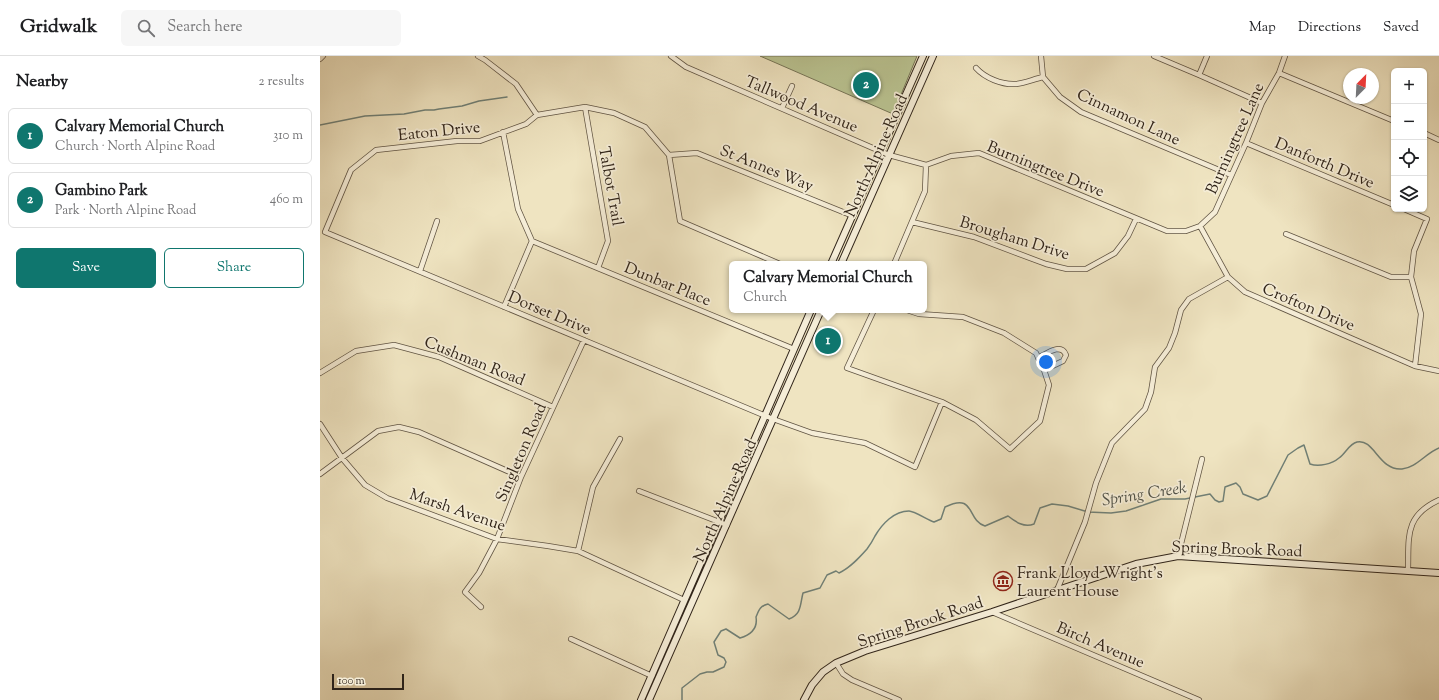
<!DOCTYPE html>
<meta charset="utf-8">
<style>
:root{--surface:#fff;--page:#f6f6f6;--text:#202124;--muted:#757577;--line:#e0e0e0;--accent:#0f766e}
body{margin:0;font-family:"Sorts Mill Goudy",serif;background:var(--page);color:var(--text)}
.controls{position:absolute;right:12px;top:12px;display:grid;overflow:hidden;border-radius:6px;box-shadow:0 1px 3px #0004}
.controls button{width:36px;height:36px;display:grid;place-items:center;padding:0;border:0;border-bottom:1px solid var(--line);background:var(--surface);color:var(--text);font:20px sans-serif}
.compass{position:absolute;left:1023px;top:12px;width:36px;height:36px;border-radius:50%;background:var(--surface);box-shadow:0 1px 3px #0004;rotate:24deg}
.scale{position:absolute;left:12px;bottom:10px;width:72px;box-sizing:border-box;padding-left:4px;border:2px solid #302419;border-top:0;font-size:11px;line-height:14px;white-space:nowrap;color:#302419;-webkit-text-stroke:3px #f5edd7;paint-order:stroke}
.you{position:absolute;left:726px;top:306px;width:14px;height:14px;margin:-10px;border:3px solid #fff;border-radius:50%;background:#1a73e8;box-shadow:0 0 0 6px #1a73e833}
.badge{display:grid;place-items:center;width:26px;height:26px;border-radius:50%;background:var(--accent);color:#fff;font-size:13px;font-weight:700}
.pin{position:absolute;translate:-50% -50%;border:2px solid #fff;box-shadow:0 1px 4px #0006}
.popup{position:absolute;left:409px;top:205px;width:198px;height:52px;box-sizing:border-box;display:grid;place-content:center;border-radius:6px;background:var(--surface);filter:drop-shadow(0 1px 3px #0005);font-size:13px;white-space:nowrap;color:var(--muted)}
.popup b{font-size:15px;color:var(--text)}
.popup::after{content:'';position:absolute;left:50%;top:100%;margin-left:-8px;border:8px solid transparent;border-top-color:var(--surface)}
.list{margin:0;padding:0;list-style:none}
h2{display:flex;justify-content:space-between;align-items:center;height:52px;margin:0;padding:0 16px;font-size:17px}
h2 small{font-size:13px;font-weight:400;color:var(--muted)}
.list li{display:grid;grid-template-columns:26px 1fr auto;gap:12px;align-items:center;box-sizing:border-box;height:56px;margin:0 8px 8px;padding:0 8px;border:1px solid var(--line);border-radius:6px}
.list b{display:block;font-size:15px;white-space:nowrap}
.list p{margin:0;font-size:13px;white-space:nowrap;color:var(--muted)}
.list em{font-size:13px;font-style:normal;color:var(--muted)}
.actions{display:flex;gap:8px;padding:12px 16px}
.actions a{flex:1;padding:9px 0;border:1px solid var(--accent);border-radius:6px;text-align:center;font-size:14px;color:var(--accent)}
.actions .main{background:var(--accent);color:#fff}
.icon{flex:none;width:22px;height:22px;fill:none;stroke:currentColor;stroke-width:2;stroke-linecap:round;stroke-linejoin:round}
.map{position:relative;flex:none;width:1119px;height:644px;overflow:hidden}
header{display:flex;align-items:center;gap:24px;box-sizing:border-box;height:56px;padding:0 20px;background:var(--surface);border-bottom:1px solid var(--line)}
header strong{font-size:19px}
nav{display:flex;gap:22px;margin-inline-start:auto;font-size:14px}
.search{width:280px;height:36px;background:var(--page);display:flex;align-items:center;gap:10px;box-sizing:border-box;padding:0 14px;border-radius:6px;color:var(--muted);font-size:15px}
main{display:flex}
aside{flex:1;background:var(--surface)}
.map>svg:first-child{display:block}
.green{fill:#bac492;stroke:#757456}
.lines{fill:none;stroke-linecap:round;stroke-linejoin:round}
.stream{stroke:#708077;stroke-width:1.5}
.street-casing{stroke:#605443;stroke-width:6}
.secondary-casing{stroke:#302419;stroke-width:8}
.street{stroke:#f5edd7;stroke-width:4.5}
.secondary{stroke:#f5edd7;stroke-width:6}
.labels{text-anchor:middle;stroke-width:3.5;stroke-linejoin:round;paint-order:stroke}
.street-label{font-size:16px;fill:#302419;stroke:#f5edd7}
.poi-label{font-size:16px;fill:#302419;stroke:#f5edd7;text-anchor:start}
.water-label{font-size:17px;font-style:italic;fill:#505248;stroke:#f5edd7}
</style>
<header>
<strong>Gridwalk</strong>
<div class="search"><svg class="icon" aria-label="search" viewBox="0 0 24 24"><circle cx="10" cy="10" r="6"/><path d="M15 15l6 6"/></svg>Search here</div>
<nav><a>Map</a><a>Directions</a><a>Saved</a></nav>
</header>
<main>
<aside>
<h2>Nearby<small>2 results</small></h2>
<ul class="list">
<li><span class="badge">1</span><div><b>Calvary Memorial Church</b><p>Church · North Alpine Road</p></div><em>310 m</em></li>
<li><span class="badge">2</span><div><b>Gambino Park</b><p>Park · North Alpine Road</p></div><em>460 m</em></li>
</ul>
<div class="actions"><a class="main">Save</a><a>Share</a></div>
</aside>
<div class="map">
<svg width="1119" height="644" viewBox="0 0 1119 644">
<rect width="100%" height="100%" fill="#efe4c1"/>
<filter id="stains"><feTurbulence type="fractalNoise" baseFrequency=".005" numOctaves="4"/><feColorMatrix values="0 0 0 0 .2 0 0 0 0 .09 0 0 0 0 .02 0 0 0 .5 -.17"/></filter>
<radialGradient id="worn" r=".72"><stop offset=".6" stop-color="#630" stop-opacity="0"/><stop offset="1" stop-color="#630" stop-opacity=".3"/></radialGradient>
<path class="green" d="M440 0H597L573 58Z"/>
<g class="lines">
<path class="stream" d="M0 69 45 60 84 58 105 54H114L119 53 142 50 159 45 187 41
M362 644V632L380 618 387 616H393L404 611 406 606 404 602 398 599 394 586 401 575 406 573 420 582C430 579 438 573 436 561 439 554 440 550 448 548L469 563C482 558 480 548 483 537L500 532 507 519 516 515 519 517C530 512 539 502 547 493 550 489 553 484 555 480 562 468 574 455 589 455 594 455 608 464 614 466L621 463 625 451C656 436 646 464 665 470L688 460C696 466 704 472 714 468L720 452 732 448 748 450 768 456 791 457 806 455 841 443H865L890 438 895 444 899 446 903 445 905 431 916 427 920 431 923 438 938 444 947 440 968 399 978 392 984 389 990 408C999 411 1012 408 1019 402 1026 397 1029 388 1037 386 1054 382 1059 415 1082 413 1096 412 1106 397 1119 392"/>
<defs>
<path id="street" d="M158 0 165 4 196 28 217 59
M351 0 366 11 569 99 606 109 631 100 659 97 847 175H866L880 170 895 156 926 87 942 47 959 17 965 0
M721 0 723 21 740 41 761 56 911 119
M834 0 879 19 942 47
M0 3 3 0
M656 12C665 22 682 29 696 28 705 27 714 23 723 21
M959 17 1074 65
M879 19 887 0
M265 51 288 185 278 212
M462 52 472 30
M183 76 198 153 212 185 184 251
M1104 77 1119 84
M926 87 1074 149
M349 99 377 97 533 160
M1084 153 1107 163 1094 195 1091 221 1101 258 1095 310
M592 166 654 181 726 208 747 213H766L795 197 808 180 816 163
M880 170 908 221 925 236 1095 310 1119 315
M966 178 1071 221H1091
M212 185 474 293
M460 208 360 165 349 99 325 71 294 57 265 51 217 59 206 68 160 85H137L56 94 31 114 5 176 453 363 492 377 545 387 595 411 622 346
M574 208 605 135 606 109
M100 215 117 165
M554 254 527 312 622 346 656 364 690 393 720 365 729 329 724 314 716 297 684 277 643 261 599 258 587 254
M718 302C726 298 741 286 746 299L743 305 724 314
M0 317 36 295 74 289 119 301 233 351
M0 368 22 402 45 429 67 442 177 483 228 490 258 495 364 544
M0 418 58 375 79 371 99 376 201 421
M319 435 407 469
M258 495 273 431 300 383
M858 500 882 403
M1088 514C1089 481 1084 460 1119 444
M737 534 765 466 776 427 792 387 825 353 831 336 835 311 849 292 855 277 861 254 869 243 908 221
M161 551 145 536 159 517 177 483 201 421 264 284
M672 556 879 644
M251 583 332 620
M516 607 523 618 532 624 579 644"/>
<path id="secondary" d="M511 208 603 0
M521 208 613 0
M321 644 491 254
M329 644 501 254
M484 644 492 629 503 616 516 607 545 595 672 556 816 508 858 500 1119 517"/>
</defs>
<use href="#street" class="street-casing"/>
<use href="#secondary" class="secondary-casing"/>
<use href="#street" class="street"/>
<use href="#secondary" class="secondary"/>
</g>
<defs>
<symbol id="museum-ring" viewBox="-11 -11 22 22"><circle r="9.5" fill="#f5edd7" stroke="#8f2418" stroke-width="1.5"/><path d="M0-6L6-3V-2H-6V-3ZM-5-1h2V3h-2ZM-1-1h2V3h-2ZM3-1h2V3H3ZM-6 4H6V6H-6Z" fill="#8f2418"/></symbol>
</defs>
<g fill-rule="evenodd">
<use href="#museum-ring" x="672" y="514" width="22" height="22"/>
</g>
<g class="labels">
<g class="street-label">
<text transform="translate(482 47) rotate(23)" y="6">Tallwood Avenue</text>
<text transform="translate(809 60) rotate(25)" y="6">Cinnamon Lane</text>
<text transform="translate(119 74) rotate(-6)" y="6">Eaton Drive</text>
<text transform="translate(914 82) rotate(-66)" y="6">Burningtree Lane</text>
<text transform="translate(555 99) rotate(-66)" y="6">North Alpine Road</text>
<text transform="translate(1005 106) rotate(23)" y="6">Danforth Drive</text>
<text transform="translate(447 111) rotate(22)" y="6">St Annes Way</text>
<text transform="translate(726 112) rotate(22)" y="6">Burningtree Drive</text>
<text transform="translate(292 130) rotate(80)" y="6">Talbot Trail</text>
<text transform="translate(695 181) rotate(17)" y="6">Brougham Drive</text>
<text transform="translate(348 227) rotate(22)" y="6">Dunbar Place</text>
<text transform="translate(989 250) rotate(23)" y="6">Crofton Drive</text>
<text transform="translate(230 256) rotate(23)" y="6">Dorset Drive</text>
<text transform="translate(155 304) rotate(22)" y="6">Cushman Road</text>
<text transform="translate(200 396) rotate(-67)" y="6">Singleton Road</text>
<text transform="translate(404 444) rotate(-66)" y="6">North Alpine Road</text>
<text transform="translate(138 453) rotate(19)" y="6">Marsh Avenue</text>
<text transform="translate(917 492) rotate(2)" y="6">Spring Brook Road</text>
<text transform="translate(600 565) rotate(-18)" y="6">Spring Brook Road</text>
<text transform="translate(781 588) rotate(23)" y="6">Birch Avenue</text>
</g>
<g class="poi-label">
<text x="697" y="522">Frank Lloyd Wright's<tspan x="697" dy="18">Laurent House</tspan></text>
</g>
<g class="water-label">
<text transform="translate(824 437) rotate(-9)" y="6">Spring Creek</text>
</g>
</g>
<rect width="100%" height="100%" filter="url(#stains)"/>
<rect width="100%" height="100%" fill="url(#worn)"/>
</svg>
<div class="controls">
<button>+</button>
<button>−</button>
<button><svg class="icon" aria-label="locate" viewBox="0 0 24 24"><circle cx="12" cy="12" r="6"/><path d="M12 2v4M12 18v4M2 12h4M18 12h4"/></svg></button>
<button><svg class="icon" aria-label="layers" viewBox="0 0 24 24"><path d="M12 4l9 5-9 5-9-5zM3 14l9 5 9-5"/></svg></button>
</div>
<svg class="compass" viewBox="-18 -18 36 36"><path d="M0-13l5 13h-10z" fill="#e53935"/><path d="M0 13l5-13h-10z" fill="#757577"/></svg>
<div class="scale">100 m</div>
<div class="you"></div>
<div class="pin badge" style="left:508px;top:285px">1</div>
<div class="popup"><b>Calvary Memorial Church</b>Church</div>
<div class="pin badge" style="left:546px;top:29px">2</div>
</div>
</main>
